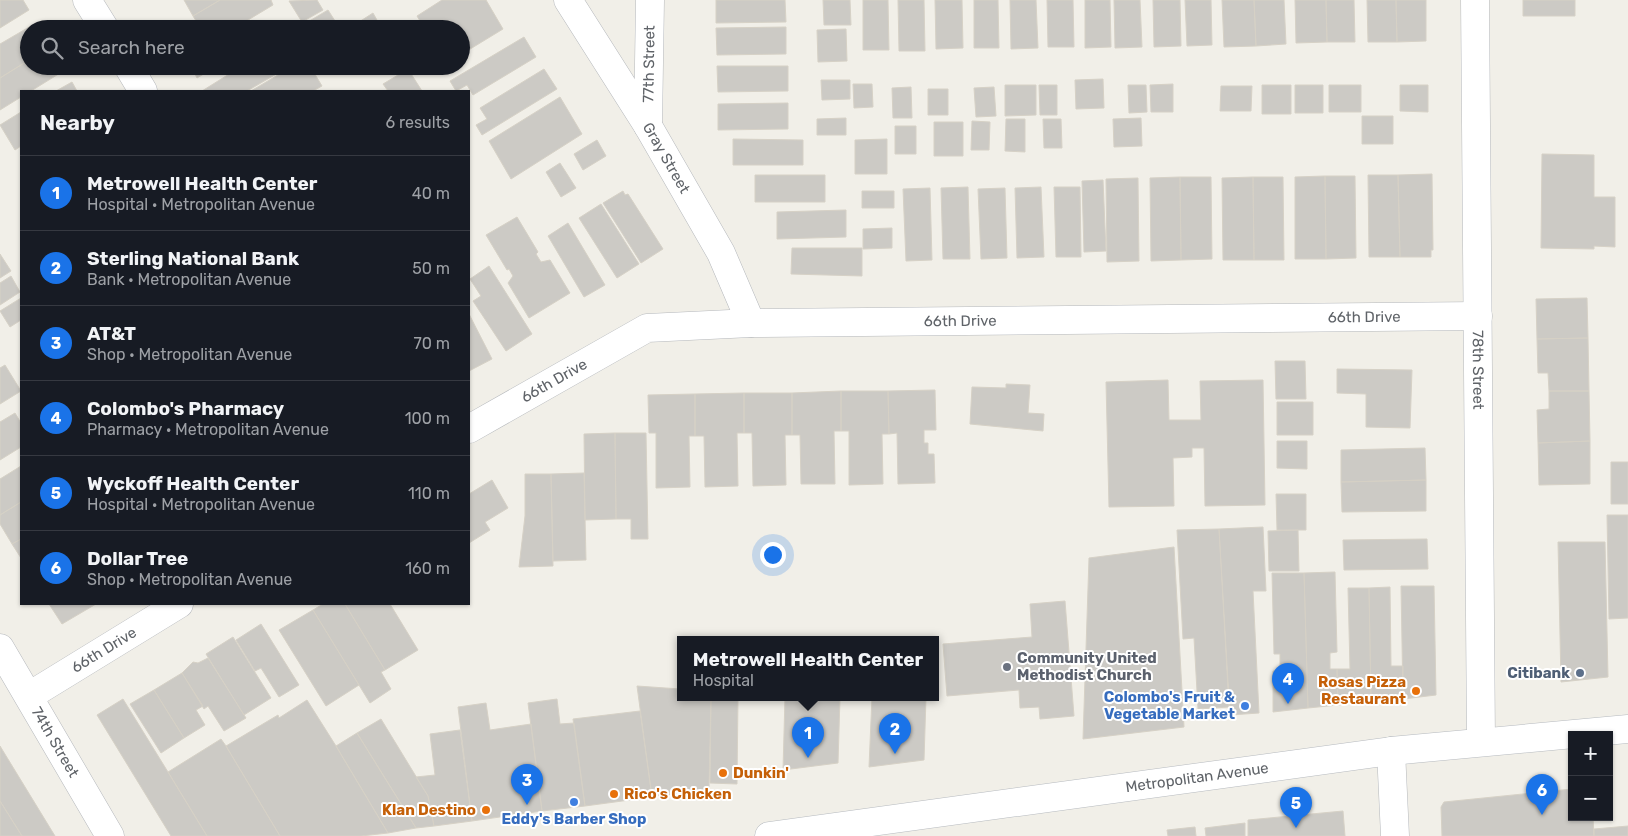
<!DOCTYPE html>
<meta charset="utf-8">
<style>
:root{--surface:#171b24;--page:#20242c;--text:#f1f3f6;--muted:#9ea1a6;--line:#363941;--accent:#1a73e8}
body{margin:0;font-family:Rubik,sans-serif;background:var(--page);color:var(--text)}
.controls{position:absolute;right:15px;bottom:15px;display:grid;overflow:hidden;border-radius:0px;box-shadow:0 1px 4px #0004}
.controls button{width:45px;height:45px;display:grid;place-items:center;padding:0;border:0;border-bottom:1px solid var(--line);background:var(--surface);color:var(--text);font:25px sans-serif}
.you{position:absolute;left:772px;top:554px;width:18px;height:18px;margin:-12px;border:4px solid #fff;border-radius:50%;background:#1a73e8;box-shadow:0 0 0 8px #1a73e833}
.badge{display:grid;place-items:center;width:32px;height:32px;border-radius:50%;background:var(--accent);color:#fff;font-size:16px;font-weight:700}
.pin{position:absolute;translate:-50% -41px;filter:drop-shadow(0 1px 2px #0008)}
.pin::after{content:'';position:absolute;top:26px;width:18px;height:15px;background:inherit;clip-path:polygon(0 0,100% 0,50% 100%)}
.popup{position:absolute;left:677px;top:636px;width:262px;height:65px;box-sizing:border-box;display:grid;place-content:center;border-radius:0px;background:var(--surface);filter:drop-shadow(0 1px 4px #0005);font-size:16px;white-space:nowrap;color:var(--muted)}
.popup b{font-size:19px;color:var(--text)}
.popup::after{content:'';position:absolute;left:50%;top:100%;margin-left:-10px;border:10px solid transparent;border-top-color:var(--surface)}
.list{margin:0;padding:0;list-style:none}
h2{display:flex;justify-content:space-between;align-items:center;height:65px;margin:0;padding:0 20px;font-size:21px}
h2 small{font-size:16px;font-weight:400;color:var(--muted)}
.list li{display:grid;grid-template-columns:32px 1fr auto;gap:15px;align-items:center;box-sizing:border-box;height:75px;padding:0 20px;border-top:1px solid var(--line)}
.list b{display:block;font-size:19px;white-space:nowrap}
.list p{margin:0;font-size:16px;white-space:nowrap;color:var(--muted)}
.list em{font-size:16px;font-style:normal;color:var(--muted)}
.icon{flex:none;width:28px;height:28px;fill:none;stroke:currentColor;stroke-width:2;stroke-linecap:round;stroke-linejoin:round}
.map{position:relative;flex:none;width:1628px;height:836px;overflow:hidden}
.search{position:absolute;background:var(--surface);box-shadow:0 1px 4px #0004;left:20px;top:20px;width:450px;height:55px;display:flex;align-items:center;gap:12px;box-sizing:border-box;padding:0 18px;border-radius:28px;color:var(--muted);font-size:19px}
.panel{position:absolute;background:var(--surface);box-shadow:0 1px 4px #0004;left:20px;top:90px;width:450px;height:515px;border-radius:0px}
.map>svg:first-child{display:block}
.building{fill:#cccac5;stroke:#d6d1c6}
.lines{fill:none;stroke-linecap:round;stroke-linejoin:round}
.minor-casing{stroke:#b5b8bc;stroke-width:29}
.secondary-casing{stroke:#b6babf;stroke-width:29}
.minor{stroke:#fff;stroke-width:28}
.secondary{stroke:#fff;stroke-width:28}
.worship-dot{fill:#6b7280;stroke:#fff;stroke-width:2}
.service-dot{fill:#5c6f8a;stroke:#fff;stroke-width:2}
.food-dot{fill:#e8710a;stroke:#fff;stroke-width:2}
.shop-dot{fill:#3f7fe0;stroke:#fff;stroke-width:2}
.labels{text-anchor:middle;stroke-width:4;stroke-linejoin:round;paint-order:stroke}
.street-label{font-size:15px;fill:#5f6368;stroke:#fff}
.worship-label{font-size:15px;font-weight:bold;fill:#5b616d;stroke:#fff;text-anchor:start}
.service-label{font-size:15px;font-weight:bold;fill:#4e5e75;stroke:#fff;text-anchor:end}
.food-label{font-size:15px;font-weight:bold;fill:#c56008;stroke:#fff;text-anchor:end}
.shop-label{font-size:15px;font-weight:bold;fill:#366cbe;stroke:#fff;text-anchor:end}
</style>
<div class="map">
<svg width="1628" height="836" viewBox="0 0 1628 836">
<rect width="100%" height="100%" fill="#f1efe8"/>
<path class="building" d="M0 0H23L29 10 0 28Z
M184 0H220L193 16Z
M220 0H271L273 5 233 29H201L193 16Z
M317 0 323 10 302 22 289 1Z
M442 0H486L503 29 462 54 461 29H446L445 27 441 29H425L417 16Z
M716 0H785L786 22 716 23Z
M823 0H850L851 25H824Z
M863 0H888L889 50H863Z
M898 0H924L925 51H899Z
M935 0H962L963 48 936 49Z
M974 0H998L999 48H974Z
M1010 0H1036L1038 48 1011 49Z
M1047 0H1073L1074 47H1048Z
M1085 0H1110L1111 47 1085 48Z
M1114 0H1140L1142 47 1115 48Z
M1153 0H1180L1181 46 1154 47Z
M1185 0H1211L1212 45 1187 46Z
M1222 0H1254L1256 46 1224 47Z
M1254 0H1284L1286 44 1256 46Z
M1295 0H1326L1327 42 1296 43Z
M1326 0H1354L1355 42H1327Z
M1367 0H1396L1397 42H1368Z
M1396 0H1426V41L1397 42Z
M1523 0H1575V16H1523Z
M328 10 337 24 330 29H303L301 26Z
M373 13 382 29H348Z
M246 21 251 29H233Z
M36 23 40 29H29V60L0 78V44Z
M786 27V54L717 55 716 28Z
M846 29 847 61 818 62 817 30Z
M524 37 536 57 473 95 467 85 456 91 450 81Z
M29 60V66H63L65 70 31 91H21V97L0 110V78Z
M191 66H217L197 78Z
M242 66H278L275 67 278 73 247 91H202Z
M293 66H310L322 86 313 91H251Z
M717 66H788V91L718 92Z
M408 69 422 91H388L383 84Z
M544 69 557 89 482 135 476 125 487 119 480 108Z
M1103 79 1104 108 1076 109 1075 80Z
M821 80H850V99L822 100Z
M72 82 77 91H56Z
M853 84H872L873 107 854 108Z
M1173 84V112H1151L1150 85Z
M1005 85H1036V115L1005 116Z
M1039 85H1057V115H1040Z
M1128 85H1146L1147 112 1129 113Z
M1262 85H1291V114H1262Z
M1295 85H1323V113H1295Z
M1329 85H1361V112H1329Z
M1400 85H1428V112L1400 111Z
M1221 86H1252L1251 111H1220Z
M911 87 912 118H893L892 88Z
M994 87 996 116 976 117 974 88Z
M928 89H948V115H928Z
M560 97 582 134 511 179 489 141Z
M788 103V129L718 130V104Z
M21 112V146L15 150 0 125Z
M1362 116H1393V144H1362Z
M846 118V135H817V119Z
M1141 118 1142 146 1114 147 1113 119Z
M1006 119H1025V152L1005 151Z
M1043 119H1061L1062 148H1044Z
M972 121 990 122 989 150H971Z
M934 122H963V156H934Z
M895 126H916V154H895Z
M733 139 803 140V165H733Z
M887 139V174H855V140Z
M597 140 606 156 583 170 574 154Z
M1542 154 1594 155V197H1615V247L1594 246V249L1541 248Z
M560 163 576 188 561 197 546 172Z
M1432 174 1433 250H1431V257H1400L1398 175Z
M755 175H825V202H755Z
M1368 175H1398L1400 257H1369Z
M1325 176 1326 259H1295V177Z
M1325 176H1355L1356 258 1326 259Z
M1180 177 1181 260 1151 261 1150 178Z
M1180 177H1211L1212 259 1181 260Z
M1253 177 1254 260H1223L1222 178Z
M1253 177H1283L1284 260H1254Z
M1138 178 1139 261 1107 262 1106 179Z
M1103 180 1106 251 1084 252 1082 181Z
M968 187 970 259H943L941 188Z
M1041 187 1044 257 1017 258 1015 188Z
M1054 187H1080L1081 257H1056Z
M930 188 932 260 906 261 903 189Z
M1005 188 1007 258 981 259 978 189Z
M623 191 625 195 628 194 663 249 641 263 603 203Z
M862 191H894V208H862Z
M601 204 639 264 617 278 579 218Z
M846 210V237L777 239V212Z
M517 217 538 252 536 254 541 262 550 260 570 293 529 318 508 283 513 276 509 269 507 270 486 235Z
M568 223 605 285 584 297 548 236Z
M892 228V248L863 249V229Z
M792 248H862V276L791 274Z
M0 254 11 271 0 278Z
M489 266 532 334 506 351 473 301 481 296 470 279Z
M11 276 20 292 0 305V283Z
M21 298V320L10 327 0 311Z
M1587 298 1588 338 1537 339 1536 299Z
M469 314 492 359 469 371Z
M1588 338 1589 391H1549L1548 373H1538L1537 339Z
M1275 361H1305L1306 399H1276Z
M5 365 21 391 0 404V368Z
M1337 369 1412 370 1410 428 1366 427V394L1337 393Z
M1168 380 1169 420H1201L1200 381 1263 380 1265 505 1205 506 1204 448H1192V457L1173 458 1174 506 1109 507 1106 382Z
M1006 384 1030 385 1028 413 1044 414 1043 431 970 424 972 387 1006 388Z
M935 390 936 430H924V443H928V454H934L935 483 898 484 897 433 889 434 888 391Z
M841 391V431H834L835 484H801L800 435H792V393Z
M841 391H888L889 434H882L883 484 849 485V431H841Z
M1549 391H1589L1590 441 1538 443 1537 410 1549 409Z
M744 393V433H737L738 486 705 487 704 436H695V394Z
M744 393H792V435H785L786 485 753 486 752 433H744Z
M695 394V436H689L690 487 656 488V433H649L648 395Z
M1277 402H1313V435H1277Z
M15 413 21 423V447L0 460V422Z
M615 433 616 519 585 520 584 434Z
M615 433H646L648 539H631V519H616Z
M1277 441H1307V469L1277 468Z
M1590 441V484L1539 485 1538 443Z
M1425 448 1426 480 1341 482V450Z
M1611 462H1628V504H1611Z
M21 466V502L0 515V479Z
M584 473 586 560 553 561 551 474Z
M525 474H551L553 566 519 567 525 516Z
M492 480 508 508 485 522 490 530 469 543V494Z
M1426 480V511L1342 512 1341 482Z
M1276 494H1306V530H1277Z
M21 502V539L12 544 0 524V515Z
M1607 515H1628V618L1609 619Z
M1263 527 1266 591H1253L1259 713 1230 715 1219 529Z
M1219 529 1229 707 1198 709 1194 638 1183 639 1177 530Z
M1298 530 1299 571H1269L1268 531Z
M21 539V558L12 544Z
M1427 539 1428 569 1344 570 1343 540Z
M1558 542H1605L1608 677 1561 682Z
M1174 547 1184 727 1083 739 1089 558Z
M1335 572 1337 652 1330 653V669H1337L1338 705 1308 708 1304 573Z
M1272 573H1304L1308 708 1273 712V671H1280V654H1274Z
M1401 586H1434L1436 695 1403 699Z
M1390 587 1391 666H1403V699L1371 701 1369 588Z
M1348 588H1369L1371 701 1338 705 1337 669H1350Z
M1065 601 1074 716 1040 719 1039 707 1020 708 1019 690 947 696 943 644 1032 637 1030 604Z
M49 604H96L62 624Z
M323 604H345L385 670 381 672 391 689 370 703 313 610Z
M345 604H390L418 650 385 670Z
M313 610 359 685 326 706 279 630Z
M261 624 299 685 279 697 261 668 255 671 236 640Z
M233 637 271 698 244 715 206 654Z
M208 658 246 718 224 731 208 706 204 709 182 673 193 662 198 663Z
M182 673 203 706 196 710 205 725 184 738 154 690Z
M637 686 680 689V697H711L709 789 652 797Z
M154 690 184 738 161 753 130 704Z
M711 697H738L737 784 710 783Z
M785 697H840L838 763 783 770Z
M872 697H926L924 760 869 767Z
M123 699 168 772 207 836H171L97 715Z
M557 699 560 724 574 723 585 806 542 811 528 703Z
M307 700 336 746 388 833 361 836H280L226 746 278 715 279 718Z
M486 703 490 730 531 724 542 811 472 821 458 707Z
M640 711 652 797 585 806 573 719Z
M381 719 428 796 434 826 416 828 357 733Z
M460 730 472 821 434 826 428 796 416 777 435 775 430 734Z
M357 733 416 828 388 833 336 746Z
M221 739 226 746 280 836H207L168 772Z
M0 746 55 836H22L0 801Z
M1572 789V817H1593L1594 836H1442L1441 807 1444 802Z
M0 801 22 836H0Z
M1343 811 1345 836H1248V820Z
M1245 823V836H1206L1205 828Z
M1628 826V836H1594V829Z
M1195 827 1196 836H1168L1167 830Z"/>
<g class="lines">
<defs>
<g id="minor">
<path d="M87 0 105 29"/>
<path id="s1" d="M568 0 648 126 721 253 751 323"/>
<path id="s2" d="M1475 0 1481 741"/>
<path d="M128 66 143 91"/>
<path id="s3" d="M648 126 650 0"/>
<path id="s4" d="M469 429 647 328 751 323 1478 316"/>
<path id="s5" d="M0 648 110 836"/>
<path id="s6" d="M29 696 179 604"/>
<path d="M1391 751 1395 836"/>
</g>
<g id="secondary">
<path id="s7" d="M769 836 1391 751 1628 729"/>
</g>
</defs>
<use href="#minor" class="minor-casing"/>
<use href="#secondary" class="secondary-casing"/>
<use href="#minor" class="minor"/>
<use href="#secondary" class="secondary"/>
</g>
<circle class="worship-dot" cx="1007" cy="667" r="5"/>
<circle class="service-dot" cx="1580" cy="673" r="5"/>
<g class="food-dot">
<circle cx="1416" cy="691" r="5"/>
<circle cx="723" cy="773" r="5"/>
<circle cx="614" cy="794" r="5"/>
<circle cx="486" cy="810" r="5"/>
</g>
<g class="shop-dot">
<circle cx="1245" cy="706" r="5"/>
<circle cx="574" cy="802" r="5"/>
</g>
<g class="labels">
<g class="street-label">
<text dy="5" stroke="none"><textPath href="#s3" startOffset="62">77th Street</textPath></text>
<text dy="5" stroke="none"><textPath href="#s1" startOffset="186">Gray Street</textPath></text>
<text dy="5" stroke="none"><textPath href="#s4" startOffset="922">66th Drive</textPath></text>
<text dy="5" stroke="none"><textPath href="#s4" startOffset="518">66th Drive</textPath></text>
<text dy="5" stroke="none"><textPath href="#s2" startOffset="370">78th Street</textPath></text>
<text dy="5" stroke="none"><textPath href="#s4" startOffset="98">66th Drive</textPath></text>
<text dy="5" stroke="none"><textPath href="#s6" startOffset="88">66th Drive</textPath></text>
<text dy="5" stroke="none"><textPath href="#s5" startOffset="109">74th Street</textPath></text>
<text dy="5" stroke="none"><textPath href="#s7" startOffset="432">Metropolitan Avenue</textPath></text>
</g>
<g class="worship-label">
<text x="1017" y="663">Community United<tspan x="1017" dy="17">Methodist Church</tspan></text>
</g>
<g class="service-label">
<text x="1570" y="678">Citibank</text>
</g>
<g class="food-label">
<text x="1406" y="687">Rosas Pizza<tspan x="1406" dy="17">Restaurant</tspan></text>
<text x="733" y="778" text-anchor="start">Dunkin'</text>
<text x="624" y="799" text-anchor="start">Rico's Chicken</text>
<text x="476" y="815">Klan Destino</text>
</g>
<g class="shop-label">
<text x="1235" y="702">Colombo's Fruit &amp;<tspan x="1235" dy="17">Vegetable Market</tspan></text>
<text x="574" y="824" text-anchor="middle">Eddy's Barber Shop</text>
</g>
</g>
</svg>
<div class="controls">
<button>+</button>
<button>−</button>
</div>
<div class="you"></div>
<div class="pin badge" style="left:808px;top:758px">1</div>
<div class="popup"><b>Metrowell Health Center</b>Hospital</div>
<div class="pin badge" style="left:895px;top:754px">2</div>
<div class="pin badge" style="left:527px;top:805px">3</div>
<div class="pin badge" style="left:1288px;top:704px">4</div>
<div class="pin badge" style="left:1296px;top:828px">5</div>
<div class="pin badge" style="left:1542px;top:815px">6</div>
<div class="search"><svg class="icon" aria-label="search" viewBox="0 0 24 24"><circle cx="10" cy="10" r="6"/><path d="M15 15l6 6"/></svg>Search here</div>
<section class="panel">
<h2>Nearby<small>6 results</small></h2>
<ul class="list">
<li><span class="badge">1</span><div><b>Metrowell Health Center</b><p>Hospital · Metropolitan Avenue</p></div><em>40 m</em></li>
<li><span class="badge">2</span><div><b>Sterling National Bank</b><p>Bank · Metropolitan Avenue</p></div><em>50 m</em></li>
<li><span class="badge">3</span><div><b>AT&amp;T</b><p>Shop · Metropolitan Avenue</p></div><em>70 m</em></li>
<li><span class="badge">4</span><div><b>Colombo's Pharmacy</b><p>Pharmacy · Metropolitan Avenue</p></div><em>100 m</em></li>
<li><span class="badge">5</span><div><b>Wyckoff Health Center</b><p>Hospital · Metropolitan Avenue</p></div><em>110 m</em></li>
<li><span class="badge">6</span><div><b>Dollar Tree</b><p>Shop · Metropolitan Avenue</p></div><em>160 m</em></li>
</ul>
</section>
</div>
